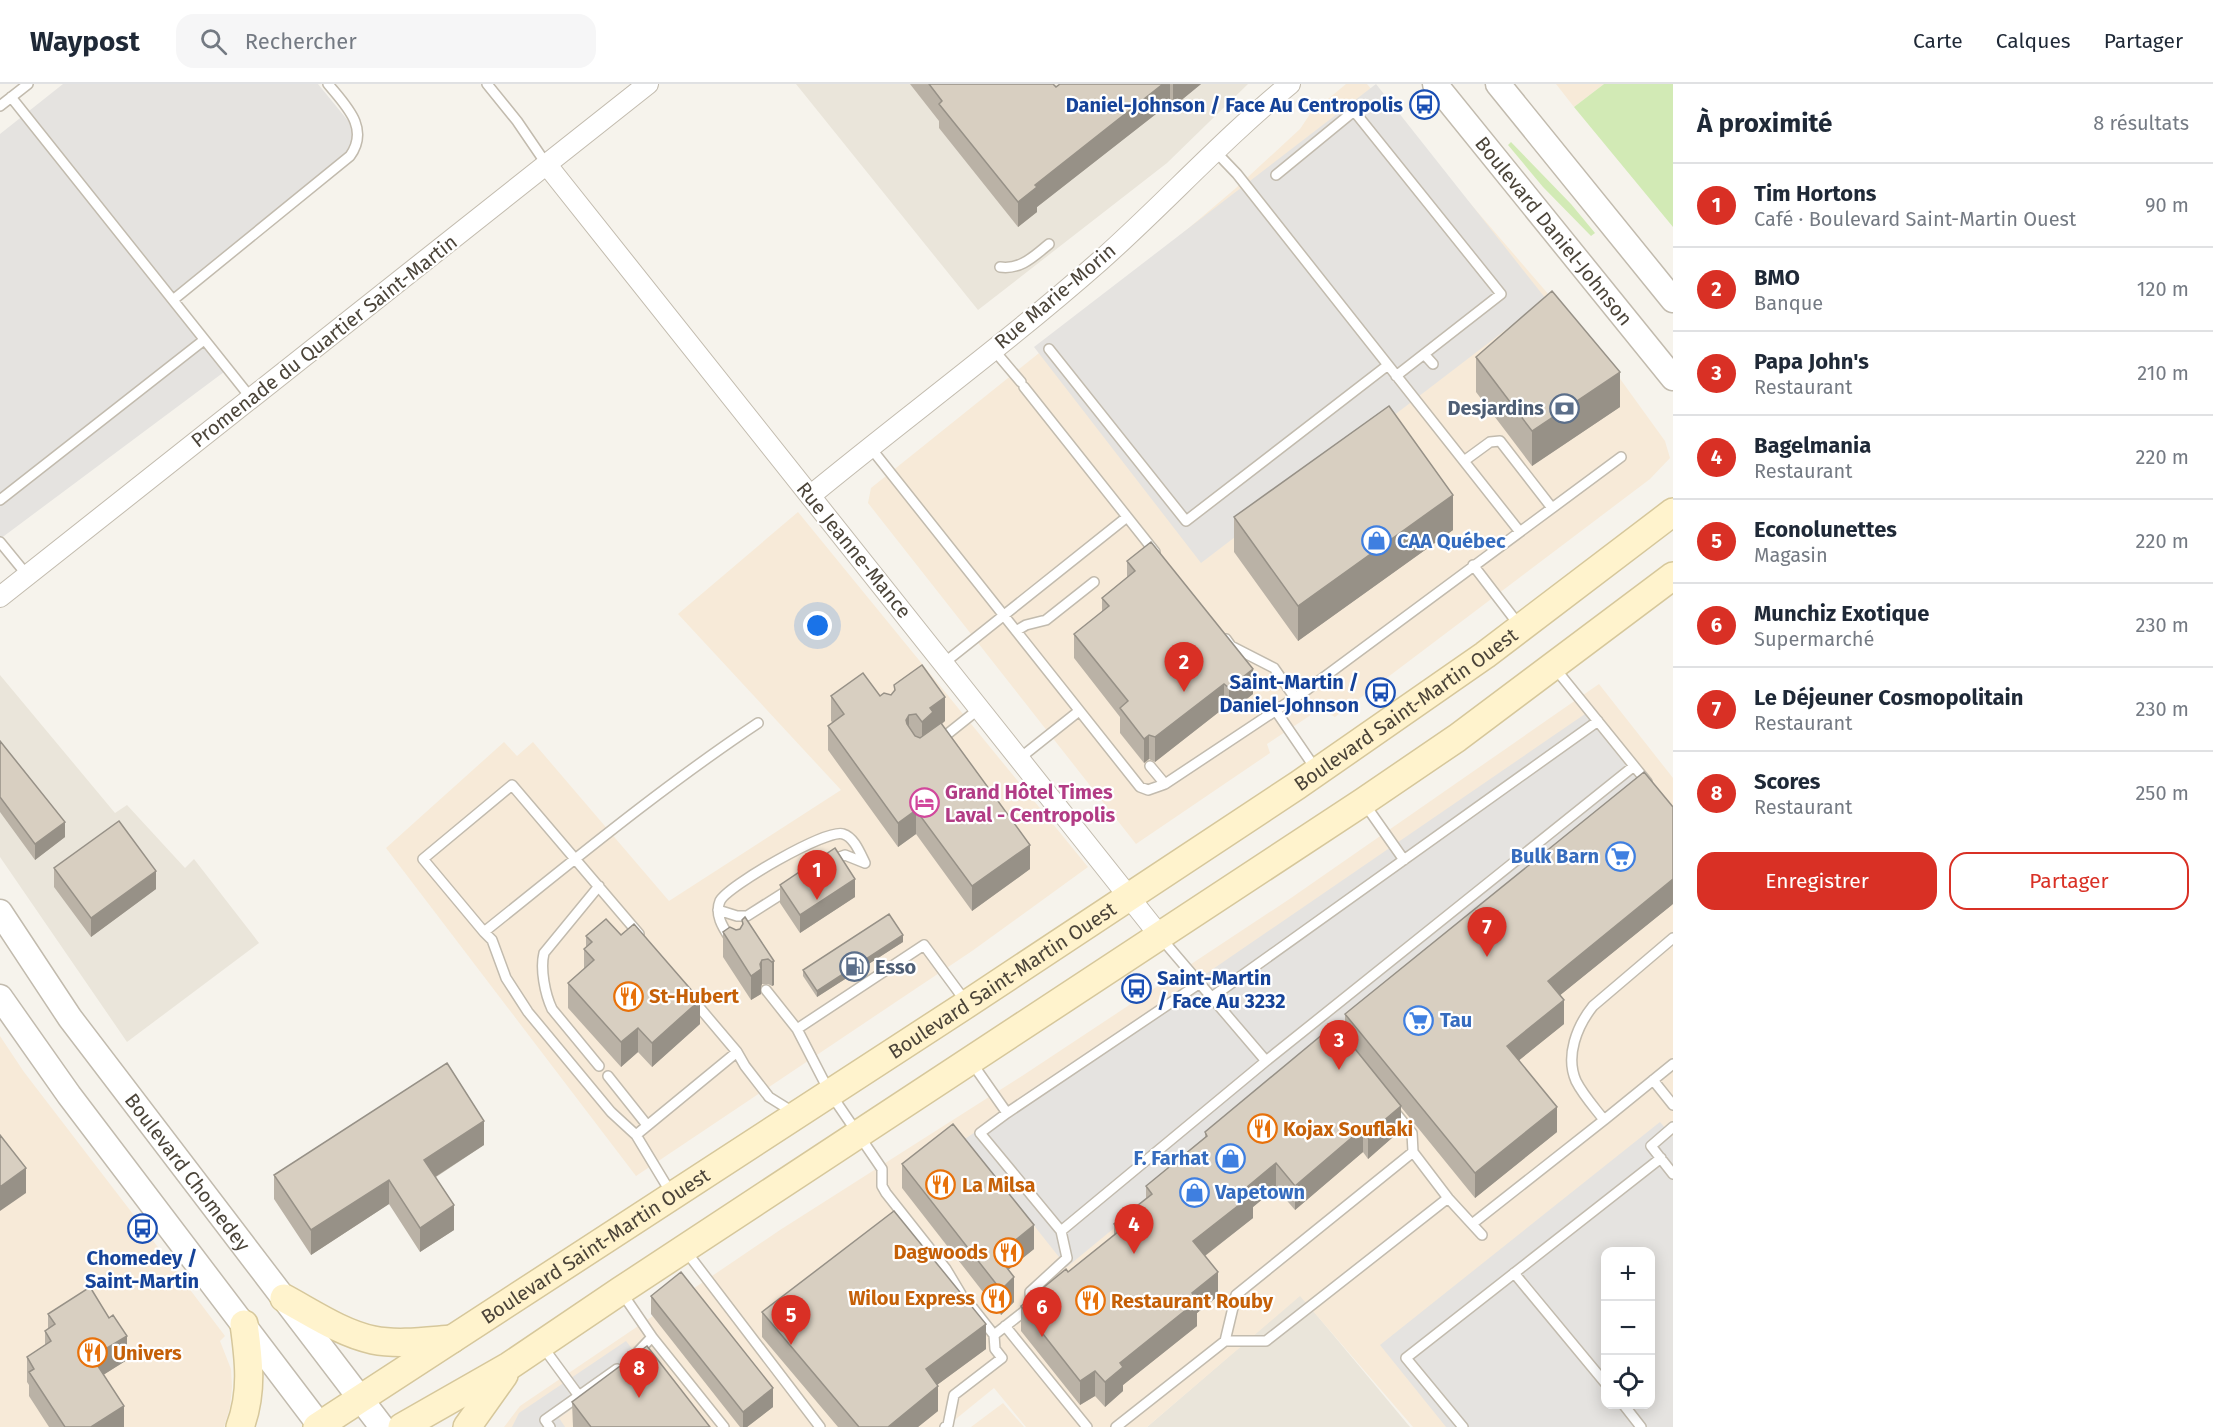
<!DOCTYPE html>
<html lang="fr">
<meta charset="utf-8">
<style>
:root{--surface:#fff;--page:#f6f6f7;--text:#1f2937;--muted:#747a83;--line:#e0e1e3;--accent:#d93025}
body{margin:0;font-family:"Fira Sans",sans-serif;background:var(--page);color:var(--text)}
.controls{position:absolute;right:18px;bottom:18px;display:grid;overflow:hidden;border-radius:12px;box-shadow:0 3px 15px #0003}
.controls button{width:54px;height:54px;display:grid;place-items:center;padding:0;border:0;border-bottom:2px solid var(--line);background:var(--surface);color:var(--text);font:30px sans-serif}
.you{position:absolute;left:818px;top:542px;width:21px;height:21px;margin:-15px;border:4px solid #fff;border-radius:50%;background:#1a73e8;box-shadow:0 0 0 9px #1a73e833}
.badge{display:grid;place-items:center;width:39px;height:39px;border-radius:50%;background:var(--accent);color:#fff;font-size:20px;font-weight:700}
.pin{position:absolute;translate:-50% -50px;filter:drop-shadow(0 2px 3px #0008)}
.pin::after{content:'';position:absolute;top:32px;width:21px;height:18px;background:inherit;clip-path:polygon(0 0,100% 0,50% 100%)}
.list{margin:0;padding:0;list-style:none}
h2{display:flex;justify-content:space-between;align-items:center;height:78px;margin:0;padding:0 24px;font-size:26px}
h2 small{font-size:20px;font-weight:400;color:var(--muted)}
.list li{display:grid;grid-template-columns:39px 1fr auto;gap:18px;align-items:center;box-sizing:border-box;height:84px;padding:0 24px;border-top:2px solid var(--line)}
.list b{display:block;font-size:22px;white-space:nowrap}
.list p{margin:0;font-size:20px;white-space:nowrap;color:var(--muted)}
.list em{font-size:20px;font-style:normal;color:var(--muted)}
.actions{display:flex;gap:12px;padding:18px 24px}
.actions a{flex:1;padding:14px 0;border:2px solid var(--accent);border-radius:18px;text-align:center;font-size:21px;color:var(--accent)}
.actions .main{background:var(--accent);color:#fff}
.icon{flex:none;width:33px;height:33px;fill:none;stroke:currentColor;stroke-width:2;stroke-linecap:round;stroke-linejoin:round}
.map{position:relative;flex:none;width:1673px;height:1343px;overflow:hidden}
header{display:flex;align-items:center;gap:36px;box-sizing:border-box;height:84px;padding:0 30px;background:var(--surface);border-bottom:2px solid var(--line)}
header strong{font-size:28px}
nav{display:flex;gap:33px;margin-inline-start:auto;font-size:21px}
.search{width:420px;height:54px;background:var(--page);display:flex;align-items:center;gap:15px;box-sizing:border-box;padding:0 21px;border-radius:18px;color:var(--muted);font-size:22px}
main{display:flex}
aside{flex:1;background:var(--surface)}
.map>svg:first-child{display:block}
.residential{fill:#eae5da}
.commercial{fill:#f7ead8;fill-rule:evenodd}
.green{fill:#d2eab5}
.parking{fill:#e5e3e0;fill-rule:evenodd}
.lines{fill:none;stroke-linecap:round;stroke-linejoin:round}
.service-casing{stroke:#c2bbae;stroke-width:12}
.minor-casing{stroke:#c2bbae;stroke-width:22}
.tertiary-casing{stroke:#c2bbae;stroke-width:27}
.secondary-casing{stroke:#d6c79b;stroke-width:30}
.service{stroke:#fff;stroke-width:9}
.minor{stroke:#fff;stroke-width:20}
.tertiary{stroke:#fff;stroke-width:24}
.secondary{stroke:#fff3cd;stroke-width:27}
.wall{fill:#bab2a6}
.shaded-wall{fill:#979187}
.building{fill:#d8cfc1;stroke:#979187;stroke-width:1.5}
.labels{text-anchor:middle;stroke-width:4.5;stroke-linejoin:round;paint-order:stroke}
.transit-label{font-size:20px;font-weight:bold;fill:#164399;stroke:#fff;text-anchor:end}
.street-label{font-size:20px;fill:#4b4439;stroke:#fff}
.service-label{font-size:20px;font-weight:bold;fill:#4e5e75;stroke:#fff;text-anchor:end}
.shop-label{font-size:20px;font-weight:bold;fill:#366cbe;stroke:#fff;text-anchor:start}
.hotel-label{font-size:20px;font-weight:bold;fill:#b23c85;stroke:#fff;text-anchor:start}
.food-label{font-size:20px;font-weight:bold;fill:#c56008;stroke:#fff;text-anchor:start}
</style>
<header>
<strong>Waypost</strong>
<div class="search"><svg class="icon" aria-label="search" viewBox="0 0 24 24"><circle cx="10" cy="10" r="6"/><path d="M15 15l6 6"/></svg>Rechercher</div>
<nav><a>Carte</a><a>Calques</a><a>Partager</a></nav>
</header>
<main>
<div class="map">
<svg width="1673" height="1343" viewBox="0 0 1673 1343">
<rect width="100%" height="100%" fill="#f6f3ec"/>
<path class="residential" d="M796 0H1248L1167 79 978 226Z
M0 591 115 729 127 721 185 784 194 775 259 859 127 958 0 773Z
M1300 1211 1410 1343H1147Z"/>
<path class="commercial" d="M1346 0H1367L1613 285 1665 357 1670 374 1650 395 1335 633 1320 625 1267 660 1270 669 1136 760 868 419 871 404 1084 233 1236 104 1300 45 1310 30Z
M1556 0H1604L1574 23Z
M798 428 1088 783 972 867 636 1092 386 764 504 658 517 672 533 658 669 817 841 706 678 530Z
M1599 600 1673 694V1343H1413L1300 1212 1147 1343H1026L994 1304 946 1343H504L520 1322 780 1146 1022 992 1291 814ZM1606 1168H1650V1320H1606Z
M0 952 24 988 136 1134 128 1140 137 1151 145 1146 225 1252 220 1257 231 1285 232 1303 230 1323 224 1343H0Z
M1003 1319 1024 1343H971Z"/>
<path class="green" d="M1604 0H1673V143L1574 23Z
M1511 58 1571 120 1595 149 1591 152 1543 103 1508 61Z"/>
<path class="parking" d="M63 0H318L363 55 166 214 224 288 0 455V50Z
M1376 0 1546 215 1201 479 1034 263Z
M1585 630 1645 705 1067 1183 965 1055Z
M1660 1038 1673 1053V1343H1446L1380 1261ZM1606 1168H1650V1320H1606Z
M626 1257 641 1276 559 1334 565 1343H512L519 1329Z"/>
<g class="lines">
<defs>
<path id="service" d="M487 0 517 37 547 81
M11 13 251 314
M0 22 28 0
M1215 67 1237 90 1520 448
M1276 91 1354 27 1501 210 1396 292
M1000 183C1021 186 1034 172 1049 160
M173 216 350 72C370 44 346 22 328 0
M993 265 1021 298
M1049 265 1186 437 1388 281
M1424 270 1433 280
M1024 303 1155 468
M870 363 1140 703 1148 706 1165 700 1308 605 1621 373
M1464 377 1490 358 1500 357 1552 424
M0 416 204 256
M0 458 27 491
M1473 481 1519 541
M1016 547 1026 541 1046 536 1094 498
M1226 555 1231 562 1274 584 1295 614
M944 579 1127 433
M1554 583 1647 698
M1276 627 1315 684
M940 656 980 624
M1020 674 1079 627
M1150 682 1165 700
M1364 719 1404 776
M829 777 845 771 865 779
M599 802 544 869C540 885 545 910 552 925L599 982
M718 826 737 832H747L788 806
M484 848 492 856 506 894 528 928 611 1028 636 1051
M639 850C597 800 554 751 512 701L423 775 484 848C574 776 662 703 758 639
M1161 854 1266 977
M731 856C724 845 714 831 720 817 727 802 828 744 843 750 854 753 860 769 865 779
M766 906 797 945
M1212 913 1598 637
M693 916 737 968 745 982 769 1013 793 1028
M972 979 1007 1029 1200 899
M608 992 647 1041
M1653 996 1673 1021
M1007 1029 980 1049 1061 1147 1266 977 1634 682
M1604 1036 1673 980
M1673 1043 1651 1062 1673 1090
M671 1109 636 1051 737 968
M1448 1114 1482 1151
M1472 1140 1604 1036C1595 1024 1583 1011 1576 997 1565 972 1577 942 1593 922L1673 854
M685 1166 820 1343
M1514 1189 1606 1300
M622 1209 652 1253 633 1273
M961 1210 946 1185 886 1109 882 1102V1085L830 1009 797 945 924 861 966 918
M1005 1242 1087 1343
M994 1251 1031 1222 1030 1208 1067 1174 1061 1147
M652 1253 724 1343
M1225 1257 1236 1211 1413 1068
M543 1263 579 1312
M1623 1320 1641 1343
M550 1343 545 1336 617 1285
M945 1343 948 1341 954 1311 1002 1274 995 1265 994 1251 972 1223
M1116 1343 1225 1257H1266L1448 1114 1413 1068 1412 1049 1395 1028
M1463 1343 1406 1274 1661 1074"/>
<path id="minor" d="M547 81 1160 852
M810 412C906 333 1007 259 1100 177 1165 119 1223 55 1290 0
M0 513 648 0"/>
<g id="tertiary">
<path id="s1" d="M1435 0 1673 294"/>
<path d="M1498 0 1673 216"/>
<path id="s2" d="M0 828 70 934 382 1343"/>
<path d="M0 913 69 1011 321 1343"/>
</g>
<g id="secondary">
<path d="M284 1214C312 1229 341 1249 373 1256 398 1261 426 1257 452 1255"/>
<path d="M240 1343C253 1308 249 1276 244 1240"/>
<path id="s3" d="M317 1343 967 920 1298 701 1485 571 1673 428"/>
<path d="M402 1343 509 1282 620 1207 1363 718 1457 654 1673 492"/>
<path d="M467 1343 504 1291"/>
</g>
</defs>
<use href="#service" class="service-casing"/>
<use href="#minor" class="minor-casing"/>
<use href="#tertiary" class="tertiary-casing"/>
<use href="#secondary" class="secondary-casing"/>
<use href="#service" class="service"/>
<use href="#minor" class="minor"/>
<use href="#tertiary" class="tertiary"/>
<use href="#secondary" class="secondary"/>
</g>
<path class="wall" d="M910 0H1053L1056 3 1060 0H1201L1173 23 1170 19 1037 123V128L1018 143 939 44V37Z
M1476 273 1620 323 1532 382 1476 308Z
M1234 433 1453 446 1298 557 1234 468Z
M1127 477 1253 610 1229 629 1224 624 1155 678 1149 675 1144 679 1120 649V633L1074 574V550L1102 528V514L1127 493Z
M894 601 945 637 942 640 1030 785 972 827 916 750 898 763 828 666V642L833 639 831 637V612L891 611 894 607Z
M0 657 65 753 35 776 0 728Z
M54 784 156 805 91 853 54 803Z
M780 801 855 813 800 849 780 819Z
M1673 820 1560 911 1564 940 1519 976 1557 1048 1475 1114 1401 1023V1046L1368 1075 1363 1068 1295 1126 1276 1104 1253 1123V1134L1205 1172 1218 1212 1197 1229V1242L1123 1301V1307L1105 1323 1095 1312 1080 1321 1021 1247V1222L1068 1188 1114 1151V1140L1146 1115V1102L1205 1053V1048L1345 952V930Z
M742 836 774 877V901L772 902 768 900H762L761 903V910L751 916 723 873V848L740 845 742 842Z
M586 852 700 940 652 983 638 968 621 983 568 924V899L584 885V865L586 863Z
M903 858 817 913 803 892V886Z
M484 1061 436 1093 454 1146 420 1168 389 1120 311 1171 274 1115V1091Z
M902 1080 1034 1165 1008 1186 1014 1218 1001 1231 902 1104Z
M651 1212 773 1323 747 1343H740L651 1230Z
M762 1228 986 1265 937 1301 938 1327 918 1343H838L762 1253Z
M48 1230 127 1276 103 1291 124 1343H49L29 1312V1301L27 1298V1273L45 1261V1247L48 1245Z
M572 1318 710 1343H573Z"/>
<path class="shaded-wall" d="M1163 0H1170V19L1037 123V128L1018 143V118L1035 101Z
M1173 0H1201L1173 23Z
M1620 288V323L1532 382V347Z
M1453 411V446L1298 557V522Z
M1253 585V610L1229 629V604Z
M1224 600V624L1155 678V653Z
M945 613V637L933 646 922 662V638L930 624Z
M909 631V656L906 636Z
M1149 651V675L1144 679V655Z
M916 726V750L898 763V739Z
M65 738V753L35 776V760Z
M1030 761V785L972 827V802Z
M156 787V805L91 853V834Z
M855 795V813L800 849V831Z
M1673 795V820L1548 921V897Z
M903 851V858L817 913V907Z
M762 876V900L761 903V910L751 916V892Z
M774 877V901L772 902V878Z
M700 916V940L652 983V959Z
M1564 916V940L1507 986V962Z
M638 944V968L621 983V958Z
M1401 1022V1046L1368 1075V1050Z
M1557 1023V1048L1475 1114V1089Z
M484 1037V1061L424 1100V1076Z
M1363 1044V1068L1295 1126V1102Z
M1276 1079V1104L1253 1123V1134L1193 1181V1157L1247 1103Z
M26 1084V1109L0 1127V1103Z
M389 1096V1120L311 1171V1146Z
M454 1121V1146L420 1168V1144Z
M1034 1141V1165L997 1195V1171Z
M1218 1188V1212L1197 1229V1242L1123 1301V1307L1105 1323V1298L1120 1279 1192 1209Z
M1014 1193V1218L1001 1231V1206Z
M986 1240V1265L926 1309V1285Z
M127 1252V1276L92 1298V1273Z
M1095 1287V1312L1080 1321V1297Z
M938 1302V1327L918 1343H888Z
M773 1304V1323L747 1343H743V1328Z
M124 1322V1343H91Z"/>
<path class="building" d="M929 0H1053L1056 3 1060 0H1163L1035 101 1037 103 1018 118 939 20 942 17Z
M1552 207 1620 288 1532 347 1476 273Z
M1389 322 1453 411 1298 522 1234 433Z
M1151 458 1253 585 1229 604 1224 600 1155 653 1149 651 1144 655 1120 624 1128 617 1074 550 1109 522 1102 514 1135 487 1127 477Z
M922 581 945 613 930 624 933 628 922 638 916 630 909 631 906 636 907 640 915 652 920 654 941 639 1030 761 972 802 916 726 898 739 828 642 844 630 831 612 863 589 880 612 884 609 891 611 895 606 894 601Z
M0 657 65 738 35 760 0 713Z
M1644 688 1673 723V795L1548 897 1564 916 1507 962 1557 1023 1475 1089 1345 930Z
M119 737 156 787 91 834 54 784Z
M835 764 855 795 800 831 780 801Z
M889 830 903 851 817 907 803 886Z
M745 833 774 877 772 878 768 875 762 876 760 880 761 885 751 892 723 848 730 843 736 846 740 845 743 840 742 836Z
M606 835 621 851 634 840 700 916 652 959 638 944 621 958 568 899 594 876 584 865 592 858 586 852Z
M1335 940 1401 1022 1368 1050 1363 1044 1295 1102 1276 1079 1247 1103 1253 1110 1193 1157 1218 1188 1192 1209 1197 1217 1120 1279 1123 1283 1105 1298 1095 1287 1080 1297 1021 1222 1066 1185 1068 1188 1119 1147 1114 1140 1152 1110 1146 1102 1207 1052 1205 1048Z
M447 979 484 1037 424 1076 454 1121 420 1144 389 1096 311 1146 274 1091Z
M953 1040 1034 1141 997 1171 1014 1193 1001 1206 902 1080Z
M0 1051 26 1084 0 1103Z
M894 1127 986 1240 926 1285 938 1302 888 1343H859L762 1228Z
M681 1188 773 1304 743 1328 651 1212Z
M90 1203 109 1234 113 1231 127 1252 92 1273 124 1322 91 1343H65L29 1288 34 1285 27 1273 51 1257 45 1247 55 1240 48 1230Z
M647 1262 710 1343H591L572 1318Z"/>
<defs>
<symbol id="bus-ring" viewBox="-11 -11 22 22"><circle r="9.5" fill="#fff" stroke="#1a4fb4" stroke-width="1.5"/><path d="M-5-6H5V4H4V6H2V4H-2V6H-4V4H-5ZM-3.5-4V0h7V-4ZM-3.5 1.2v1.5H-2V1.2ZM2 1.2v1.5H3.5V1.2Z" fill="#1a4fb4"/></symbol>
<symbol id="bank-ring" viewBox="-11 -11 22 22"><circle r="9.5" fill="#fff" stroke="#5c6f8a" stroke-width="1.5"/><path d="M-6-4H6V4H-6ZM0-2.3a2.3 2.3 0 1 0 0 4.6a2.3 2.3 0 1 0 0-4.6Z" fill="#5c6f8a"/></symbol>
<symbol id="shop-ring" viewBox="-11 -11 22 22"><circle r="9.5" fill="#fff" stroke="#3f7fe0" stroke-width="1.5"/><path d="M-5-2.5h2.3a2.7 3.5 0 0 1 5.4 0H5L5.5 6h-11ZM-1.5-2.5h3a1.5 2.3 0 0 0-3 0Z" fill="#3f7fe0"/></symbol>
<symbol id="hotel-ring" viewBox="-11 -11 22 22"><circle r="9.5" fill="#fff" stroke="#d1479c" stroke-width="1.5"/><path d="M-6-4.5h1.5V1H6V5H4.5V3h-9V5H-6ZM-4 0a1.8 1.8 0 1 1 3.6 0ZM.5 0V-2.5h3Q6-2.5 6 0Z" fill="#d1479c"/></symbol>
<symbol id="supermarket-ring" viewBox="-11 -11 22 22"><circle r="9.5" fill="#fff" stroke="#3f7fe0" stroke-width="1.5"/><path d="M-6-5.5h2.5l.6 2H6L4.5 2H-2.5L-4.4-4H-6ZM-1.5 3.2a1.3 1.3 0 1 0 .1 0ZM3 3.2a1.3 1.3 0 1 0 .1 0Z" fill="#3f7fe0"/></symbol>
<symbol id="fuel-ring" viewBox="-11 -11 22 22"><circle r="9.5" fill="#fff" stroke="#5c6f8a" stroke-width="1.5"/><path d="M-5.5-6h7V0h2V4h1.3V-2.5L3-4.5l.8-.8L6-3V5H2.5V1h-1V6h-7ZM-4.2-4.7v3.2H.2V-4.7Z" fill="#5c6f8a"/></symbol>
<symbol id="restaurant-ring" viewBox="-11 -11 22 22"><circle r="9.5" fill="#fff" stroke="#e8710a" stroke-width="1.5"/><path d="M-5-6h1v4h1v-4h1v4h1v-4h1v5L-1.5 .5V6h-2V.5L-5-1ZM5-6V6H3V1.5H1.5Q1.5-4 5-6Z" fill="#e8710a"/></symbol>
</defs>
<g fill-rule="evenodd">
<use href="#bus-ring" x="1408" y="4" width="33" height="33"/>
<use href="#bank-ring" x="1548" y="308" width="33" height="33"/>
<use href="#shop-ring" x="1360" y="440" width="33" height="33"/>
<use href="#bus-ring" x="1364" y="592" width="33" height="33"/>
<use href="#hotel-ring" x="908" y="702" width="33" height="33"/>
<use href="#supermarket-ring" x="1604" y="756" width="33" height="33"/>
<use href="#fuel-ring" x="838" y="866" width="33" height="33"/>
<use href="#bus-ring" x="1120" y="888" width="33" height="33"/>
<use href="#restaurant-ring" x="612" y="896" width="33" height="33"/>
<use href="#supermarket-ring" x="1402" y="920" width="33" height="33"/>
<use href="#restaurant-ring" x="1246" y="1028" width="33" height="33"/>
<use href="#shop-ring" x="1214" y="1058" width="33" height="33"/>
<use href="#restaurant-ring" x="924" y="1084" width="33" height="33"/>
<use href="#shop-ring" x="1178" y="1092" width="33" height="33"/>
<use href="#bus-ring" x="126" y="1128" width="33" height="33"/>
<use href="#restaurant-ring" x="992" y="1152" width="33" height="33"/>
<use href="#restaurant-ring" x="980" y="1198" width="33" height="33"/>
<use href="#restaurant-ring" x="1074" y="1200" width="33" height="33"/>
<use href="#restaurant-ring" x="76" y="1252" width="33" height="33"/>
</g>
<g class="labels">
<g class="transit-label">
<text x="1403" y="28">Daniel-Johnson / Face Au Centropolis</text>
<text x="1359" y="605">Saint-Martin /<tspan x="1359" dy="23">Daniel-Johnson</tspan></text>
<text x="1157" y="901" text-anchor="start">Saint-Martin<tspan x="1157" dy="23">/ Face Au 3232</tspan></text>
<text x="142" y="1181" text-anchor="middle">Chomedey /<tspan x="142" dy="23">Saint-Martin</tspan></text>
</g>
<g class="street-label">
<text dy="7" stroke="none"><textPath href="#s1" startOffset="189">Boulevard Daniel-Johnson</textPath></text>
<text transform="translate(1055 212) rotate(-40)" y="7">Rue Marie-Morin</text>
<text transform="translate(324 257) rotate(-38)" y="7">Promenade du Quartier Saint-Martin</text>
<text transform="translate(854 466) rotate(51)" y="7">Rue Jeanne-Mance</text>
<text dy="7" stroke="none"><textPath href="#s3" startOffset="1304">Boulevard Saint-Martin Ouest</textPath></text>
<text dy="7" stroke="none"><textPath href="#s3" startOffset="818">Boulevard Saint-Martin Ouest</textPath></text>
<text dy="7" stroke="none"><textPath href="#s2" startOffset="321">Boulevard Chomedey</textPath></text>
<text dy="7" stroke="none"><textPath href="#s3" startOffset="332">Boulevard Saint-Martin Ouest</textPath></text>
</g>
<g class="service-label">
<text x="1544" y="331">Desjardins</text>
<text x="875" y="890" text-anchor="start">Esso</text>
</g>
<g class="shop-label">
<text x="1397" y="464">CAA Québec</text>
<text x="1599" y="779" text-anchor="end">Bulk Barn</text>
<text x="1440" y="943">Tau</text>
<text x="1209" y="1081" text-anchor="end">F. Farhat</text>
<text x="1215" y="1115">Vapetown</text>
</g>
<g class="hotel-label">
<text x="945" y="715">Grand Hôtel Times<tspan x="945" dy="23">Laval - Centropolis</tspan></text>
</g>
<g class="food-label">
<text x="649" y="919">St-Hubert</text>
<text x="1283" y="1052">Kojax Souflaki</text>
<text x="962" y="1108">La Milsa</text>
<text x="988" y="1175" text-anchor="end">Dagwoods</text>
<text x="975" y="1221" text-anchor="end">Wilou Express</text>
<text x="1111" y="1224">Restaurant Rouby</text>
<text x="113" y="1276">Univers</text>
</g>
</g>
</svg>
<div class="controls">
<button>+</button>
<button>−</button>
<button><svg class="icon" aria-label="locate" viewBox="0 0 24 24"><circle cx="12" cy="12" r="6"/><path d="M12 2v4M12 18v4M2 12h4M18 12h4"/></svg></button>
</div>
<div class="you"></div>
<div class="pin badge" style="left:817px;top:816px">1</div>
<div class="pin badge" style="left:1184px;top:608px">2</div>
<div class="pin badge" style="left:1339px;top:986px">3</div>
<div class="pin badge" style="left:1134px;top:1170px">4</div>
<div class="pin badge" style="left:791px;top:1261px">5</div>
<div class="pin badge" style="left:1042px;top:1253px">6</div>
<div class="pin badge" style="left:1487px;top:873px">7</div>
<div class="pin badge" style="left:639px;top:1314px">8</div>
</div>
<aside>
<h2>À proximité<small>8 résultats</small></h2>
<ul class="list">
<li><span class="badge">1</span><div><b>Tim Hortons</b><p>Café · Boulevard Saint-Martin Ouest</p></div><em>90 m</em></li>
<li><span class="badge">2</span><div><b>BMO</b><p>Banque</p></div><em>120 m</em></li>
<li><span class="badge">3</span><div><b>Papa John's</b><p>Restaurant</p></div><em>210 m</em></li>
<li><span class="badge">4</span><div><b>Bagelmania</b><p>Restaurant</p></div><em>220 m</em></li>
<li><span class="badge">5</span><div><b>Econolunettes</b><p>Magasin</p></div><em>220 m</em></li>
<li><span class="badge">6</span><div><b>Munchiz Exotique</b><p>Supermarché</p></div><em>230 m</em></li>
<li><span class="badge">7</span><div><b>Le Déjeuner Cosmopolitain</b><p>Restaurant</p></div><em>230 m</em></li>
<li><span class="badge">8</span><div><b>Scores</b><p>Restaurant</p></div><em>250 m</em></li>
</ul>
<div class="actions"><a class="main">Enregistrer</a><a>Partager</a></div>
</aside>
</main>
